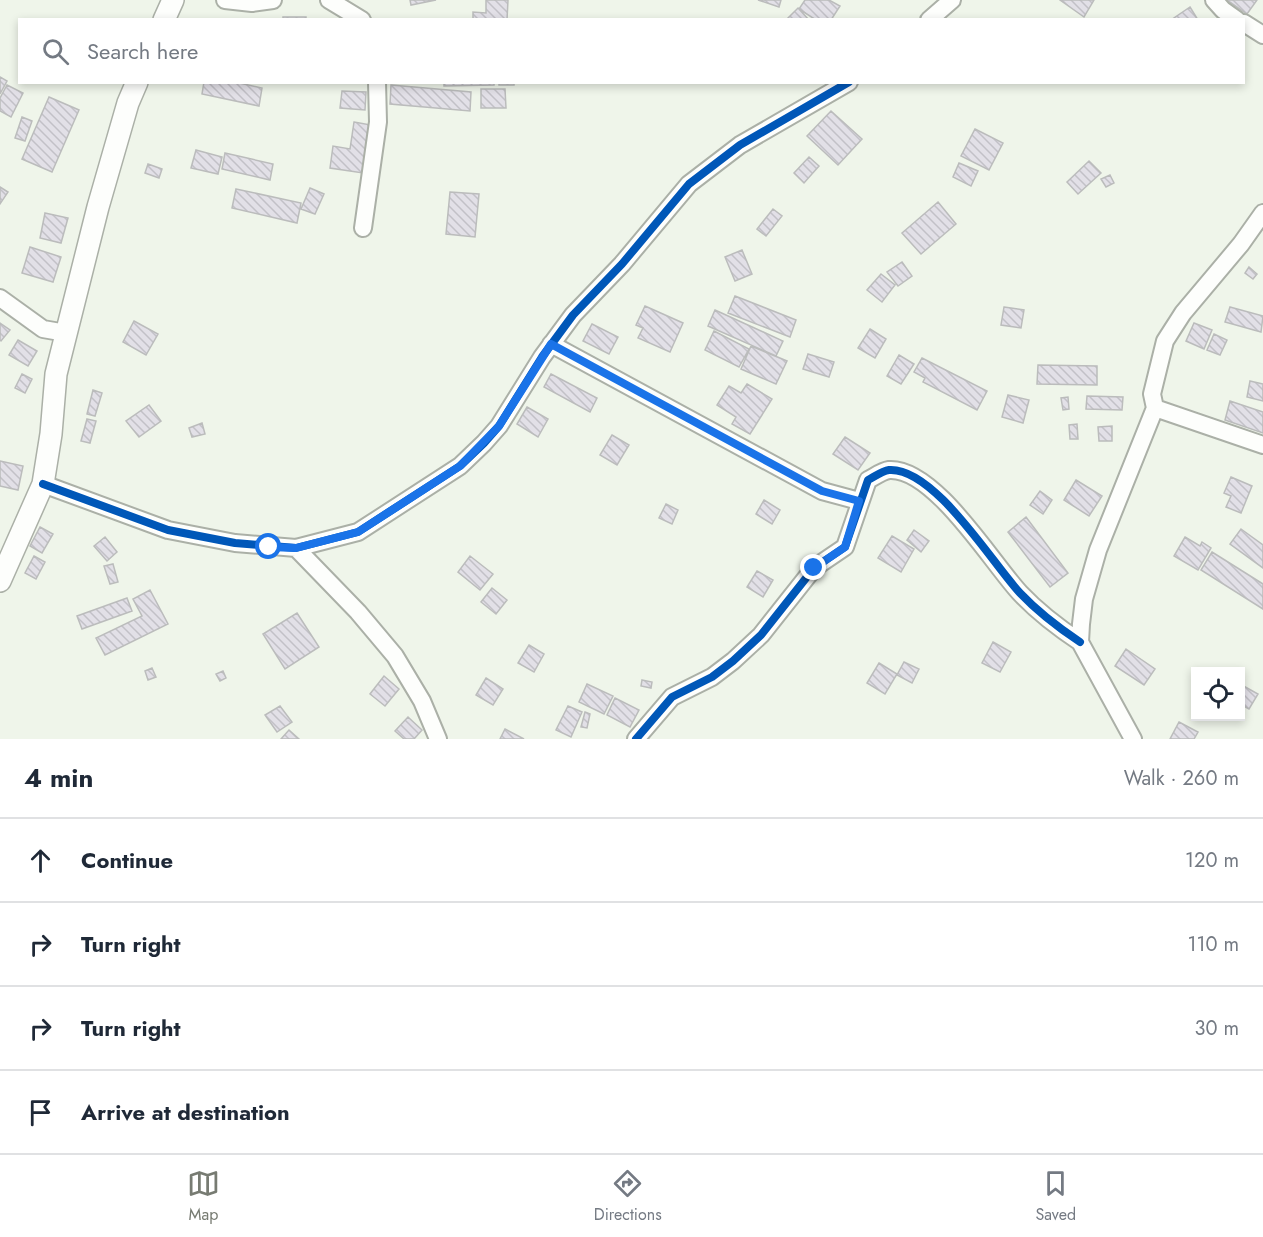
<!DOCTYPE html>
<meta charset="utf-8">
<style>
:root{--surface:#fff;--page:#f2f2f3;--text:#1f2937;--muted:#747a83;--line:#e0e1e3;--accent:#777b72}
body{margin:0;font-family:Jost,sans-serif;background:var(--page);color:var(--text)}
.controls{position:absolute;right:18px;bottom:18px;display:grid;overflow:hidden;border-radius:0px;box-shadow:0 3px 9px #0003}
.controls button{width:54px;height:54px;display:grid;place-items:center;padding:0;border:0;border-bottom:2px solid var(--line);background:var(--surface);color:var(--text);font:30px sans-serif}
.stop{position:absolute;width:18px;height:18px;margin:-14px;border:4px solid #1a73e8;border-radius:50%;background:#fff}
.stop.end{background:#1a73e8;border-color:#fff;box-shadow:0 2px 6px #0008}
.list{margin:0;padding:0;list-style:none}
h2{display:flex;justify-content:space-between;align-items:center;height:78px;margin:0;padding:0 24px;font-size:26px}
h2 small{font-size:20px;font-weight:400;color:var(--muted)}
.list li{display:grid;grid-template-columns:39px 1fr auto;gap:18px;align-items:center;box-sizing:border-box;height:84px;padding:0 24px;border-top:2px solid var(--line)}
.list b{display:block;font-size:22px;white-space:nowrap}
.list em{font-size:20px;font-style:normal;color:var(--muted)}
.icon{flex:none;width:33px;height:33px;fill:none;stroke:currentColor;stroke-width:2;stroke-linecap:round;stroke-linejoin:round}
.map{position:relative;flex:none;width:1263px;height:739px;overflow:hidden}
.search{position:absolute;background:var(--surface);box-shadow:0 3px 9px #0003;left:18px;right:18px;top:18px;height:66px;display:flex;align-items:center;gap:15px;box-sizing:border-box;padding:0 21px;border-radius:0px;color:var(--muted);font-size:22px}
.sheet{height:414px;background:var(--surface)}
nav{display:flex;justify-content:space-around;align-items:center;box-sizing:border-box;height:84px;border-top:2px solid var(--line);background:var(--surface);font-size:16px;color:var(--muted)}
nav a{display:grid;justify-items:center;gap:3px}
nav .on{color:var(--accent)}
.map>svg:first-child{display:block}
.building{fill:url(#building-back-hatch);stroke:#bbbcbc;stroke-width:1.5}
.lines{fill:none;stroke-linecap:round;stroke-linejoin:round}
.minor-casing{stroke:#abb0a7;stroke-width:20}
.tertiary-casing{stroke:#abb0a7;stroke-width:24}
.minor{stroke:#fdfefc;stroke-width:16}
.tertiary{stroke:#fdfefc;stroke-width:21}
.cycleway-casing{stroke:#fff;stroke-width:11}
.cycleway{stroke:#0057b8;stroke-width:8}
.route{stroke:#1a73e8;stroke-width:8}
</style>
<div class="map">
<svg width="1263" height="739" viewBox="0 0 1263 739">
<defs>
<pattern id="building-back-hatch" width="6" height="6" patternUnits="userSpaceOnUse" patternTransform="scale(1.5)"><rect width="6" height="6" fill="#e2e0e7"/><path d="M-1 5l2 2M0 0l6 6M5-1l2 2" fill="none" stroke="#c2c1c7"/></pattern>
</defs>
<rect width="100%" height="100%" fill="#eff5ea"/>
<path class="building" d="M410 0H436L411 5Z
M486 0H508L507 20H473V12L486 13Z
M758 0H781L779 7Z
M805 0H829L840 6 831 20H816L799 9Z
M1060 0H1094L1084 17Z
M1227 0H1257L1247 14Z
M1190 7 1198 20H1171Z
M798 8 809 20H786Z
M283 17H306V20H283Z
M0 77 7 81 0 94Z
M204 82H235L262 88 259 106 202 94Z
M444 82H494V85L444 86Z
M499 82H514V85H499Z
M7 85 23 93 11 117 0 111V98Z
M391 85 471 92 470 111 390 104Z
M481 89H505L506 108H481Z
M342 91 366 92 365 110 340 108Z
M49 97 79 110 52 172 22 159Z
M831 111 862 139 838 165 807 136Z
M22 117 32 121 25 141 15 138Z
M354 122 371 125 363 173 330 168 333 146 350 149Z
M975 129 1003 143 989 170 961 156Z
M196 150 222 157 218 174 191 168Z
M225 153 273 164 270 180 222 169Z
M809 157 819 166 804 183 794 173Z
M1089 161 1101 173 1078 194 1067 182Z
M959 163 978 171 971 186 953 177Z
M148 164 162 169 159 178 145 173Z
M1110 175 1114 183 1106 187 1101 179Z
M0 187 8 192 0 204Z
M310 188 324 194 315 214 301 209Z
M236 189 301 203 297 223 232 208Z
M450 192 479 194 475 237 446 234Z
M938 202 956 224 921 254 902 233Z
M773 209 782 216 766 236 757 229Z
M45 213 68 218 61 243 40 238Z
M30 247 61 257 53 282 22 273Z
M742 250 752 274 735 281 725 257Z
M902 262 912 276 898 286 887 272Z
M1249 267 1257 274 1253 279 1245 273Z
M881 274 895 285 882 302 867 290Z
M735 296 796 320 790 337 728 313Z
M645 306 683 323 670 352 638 338 643 328 636 325Z
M1004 307 1024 310 1021 328 1001 325Z
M1230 307 1263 316 1261 332 1225 322Z
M715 310 783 341 776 356 708 326Z
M134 321 158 334 146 355 123 342Z
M0 323 10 330 1 341 0 340Z
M1194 323 1212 330 1204 349 1186 341Z
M592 324 618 337 609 354 583 341Z
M870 329 886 339 875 358 858 348Z
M714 331 749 349 739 367 705 350Z
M1214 334 1227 340 1220 355 1207 350Z
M18 340 37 351 28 366 9 355Z
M751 346 787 361 776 384 741 369Z
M808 354 834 362 829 377 803 369Z
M899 355 914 364 901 384 887 376Z
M922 358 987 391 977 410 923 382 925 378 914 372Z
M1038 365 1097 366V385L1037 384Z
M22 374 32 379 25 393 15 388Z
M551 374 597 398 590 412 544 387Z
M1250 381 1263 384V401L1247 397Z
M747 384 772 399 750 434 732 424 736 417 717 405 729 386 741 393Z
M93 390 102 393 95 416 87 414Z
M1008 395 1029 400 1023 423 1002 417Z
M1087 396 1123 397 1122 410 1086 409Z
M1068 397 1069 409 1063 410 1061 398Z
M1230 401 1263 412V433L1225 420Z
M149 405 161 421 139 437 126 421Z
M527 407 548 419 538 437 517 424Z
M87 419 96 421 90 443 81 441Z
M202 423 205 434 192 437 189 428Z
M1077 424 1078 439H1070L1069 425Z
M1112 426V441H1099L1098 427Z
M612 435 629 445 617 465 600 455Z
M845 437 870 453 858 470 833 454Z
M0 461 23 466 18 490 0 486Z
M1231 477 1252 486 1241 513 1226 507 1231 496 1224 493Z
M1076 480 1102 496 1089 516 1064 500Z
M1040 491 1052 500 1043 514 1030 505Z
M764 500 780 510 772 524 756 514Z
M666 504 678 510 672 524 659 518Z
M1026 517 1068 573 1050 587 1008 532Z
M40 527 53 534 42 553 30 546Z
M1241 529 1263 545V568L1230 544Z
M914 530 929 541 921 552 907 540Z
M892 536 914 549 901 572 878 558Z
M105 537 117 552 107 561 94 546Z
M1185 537 1200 546 1202 542 1211 548 1198 570 1174 556Z
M1212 552 1263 584V609L1201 570Z
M34 556 45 562 36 579 25 573Z
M470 556 493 574 480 590 458 572Z
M113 564 118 582 110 584 104 566Z
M757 571 773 580 763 597 747 587Z
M492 588 507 600 496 614 481 602Z
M150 590 168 624 105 655 96 638 142 616 133 599Z
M127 598 132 611 82 629 77 616Z
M297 613 319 647 285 669 263 634Z
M993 642 1011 652 1000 672 982 663Z
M529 645 544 654 534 672 518 663Z
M1126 649 1155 669 1144 685 1115 666Z
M904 662 919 669 912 683 897 675Z
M879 663 897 674 885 694 867 683Z
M152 668 156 677 148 680 145 671Z
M223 671 226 678 220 681 216 674Z
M384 676 399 689 385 706 370 694Z
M486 678 503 689 493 705 476 695Z
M642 680 652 682 651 688 641 686Z
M587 684 613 696 604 714 579 702Z
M1240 684 1258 694 1249 709 1240 704Z
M615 698 639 710 630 727 607 715Z
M280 706 292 722 277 732 265 715Z
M568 706 582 712 571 737 556 730Z
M585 712 590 714 587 728 581 727Z
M408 717 422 730 414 739H404L395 731Z
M1179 722 1198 732 1194 739H1170Z
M505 729 524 739H500Z
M289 730 299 739H281Z"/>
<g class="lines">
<defs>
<path id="minor" d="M225 0 252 3 273 0
M329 0 362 20
M1214 0 1223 10 1237 20
M929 20 952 0
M1244 23 1263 35
M363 228 378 122 377 82
M0 298 43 329 66 333
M551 344 822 491 859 501
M1155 408 1263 445
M43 484 168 530 235 543 296 548 358 532 460 466 484 443 499 426 542 357 573 315 622 264 689 184 740 145 849 82
M296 548 358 612 395 656 422 701 438 739
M636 739 672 697 712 677 733 661 761 635 814 568 845 547 868 480C874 477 882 471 889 470 934 467 992 563 1020 593 1037 611 1059 628 1080 642
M1133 739 1080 642 1081 624 1084 599 1098 550 1155 408 1152 394 1165 341 1183 313 1241 244 1263 213"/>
<path id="tertiary" d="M164 20 173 0
M0 581 43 484 51 434 56 374 98 207 128 103 137 82"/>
</defs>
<use href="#minor" class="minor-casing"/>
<use href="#tertiary" class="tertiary-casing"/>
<use href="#minor" class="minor"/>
<use href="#tertiary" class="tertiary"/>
<defs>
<path id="cycleway" d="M43 484 168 530 235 543 296 548 358 532 460 466 484 443 499 426 542 357 573 315 622 264 689 184 740 145 849 82
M636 739 672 697 712 677 733 661 761 635 814 568 845 547 868 480C874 477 882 471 889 470 934 467 992 563 1020 593 1037 611 1059 628 1080 642"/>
</defs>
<use href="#cycleway" class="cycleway-casing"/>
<use href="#cycleway" class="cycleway"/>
</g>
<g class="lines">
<path class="route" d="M269 547 296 548 358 532 460 466 499 426 551 344 822 491 859 501 845 547 814 568"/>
</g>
</svg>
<div class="controls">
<button><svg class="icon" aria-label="locate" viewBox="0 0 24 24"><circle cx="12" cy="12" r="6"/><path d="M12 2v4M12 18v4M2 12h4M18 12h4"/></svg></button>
</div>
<div class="stop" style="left:269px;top:547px"></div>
<div class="stop end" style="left:814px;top:568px"></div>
<div class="search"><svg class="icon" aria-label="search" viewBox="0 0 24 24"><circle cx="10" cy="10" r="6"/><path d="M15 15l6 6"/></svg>Search here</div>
</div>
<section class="sheet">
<h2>4 min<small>Walk · 260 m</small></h2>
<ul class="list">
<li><svg class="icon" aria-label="ahead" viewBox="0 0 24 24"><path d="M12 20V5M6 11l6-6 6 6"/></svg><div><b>Continue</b></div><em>120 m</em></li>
<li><svg class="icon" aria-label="right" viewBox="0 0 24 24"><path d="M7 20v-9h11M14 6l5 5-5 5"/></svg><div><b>Turn right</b></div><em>110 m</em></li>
<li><svg class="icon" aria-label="right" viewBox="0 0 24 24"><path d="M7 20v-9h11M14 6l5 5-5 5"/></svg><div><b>Turn right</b></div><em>30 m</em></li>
<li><svg class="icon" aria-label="arrive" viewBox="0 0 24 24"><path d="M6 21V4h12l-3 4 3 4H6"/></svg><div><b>Arrive at destination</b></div></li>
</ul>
</section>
<nav>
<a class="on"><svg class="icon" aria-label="map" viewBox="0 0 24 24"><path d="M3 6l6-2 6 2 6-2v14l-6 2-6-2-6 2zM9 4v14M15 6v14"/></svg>Map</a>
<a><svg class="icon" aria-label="directions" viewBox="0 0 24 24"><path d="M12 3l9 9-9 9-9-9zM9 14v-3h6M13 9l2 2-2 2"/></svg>Directions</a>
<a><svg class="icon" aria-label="saved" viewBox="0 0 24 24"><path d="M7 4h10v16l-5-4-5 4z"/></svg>Saved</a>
</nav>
